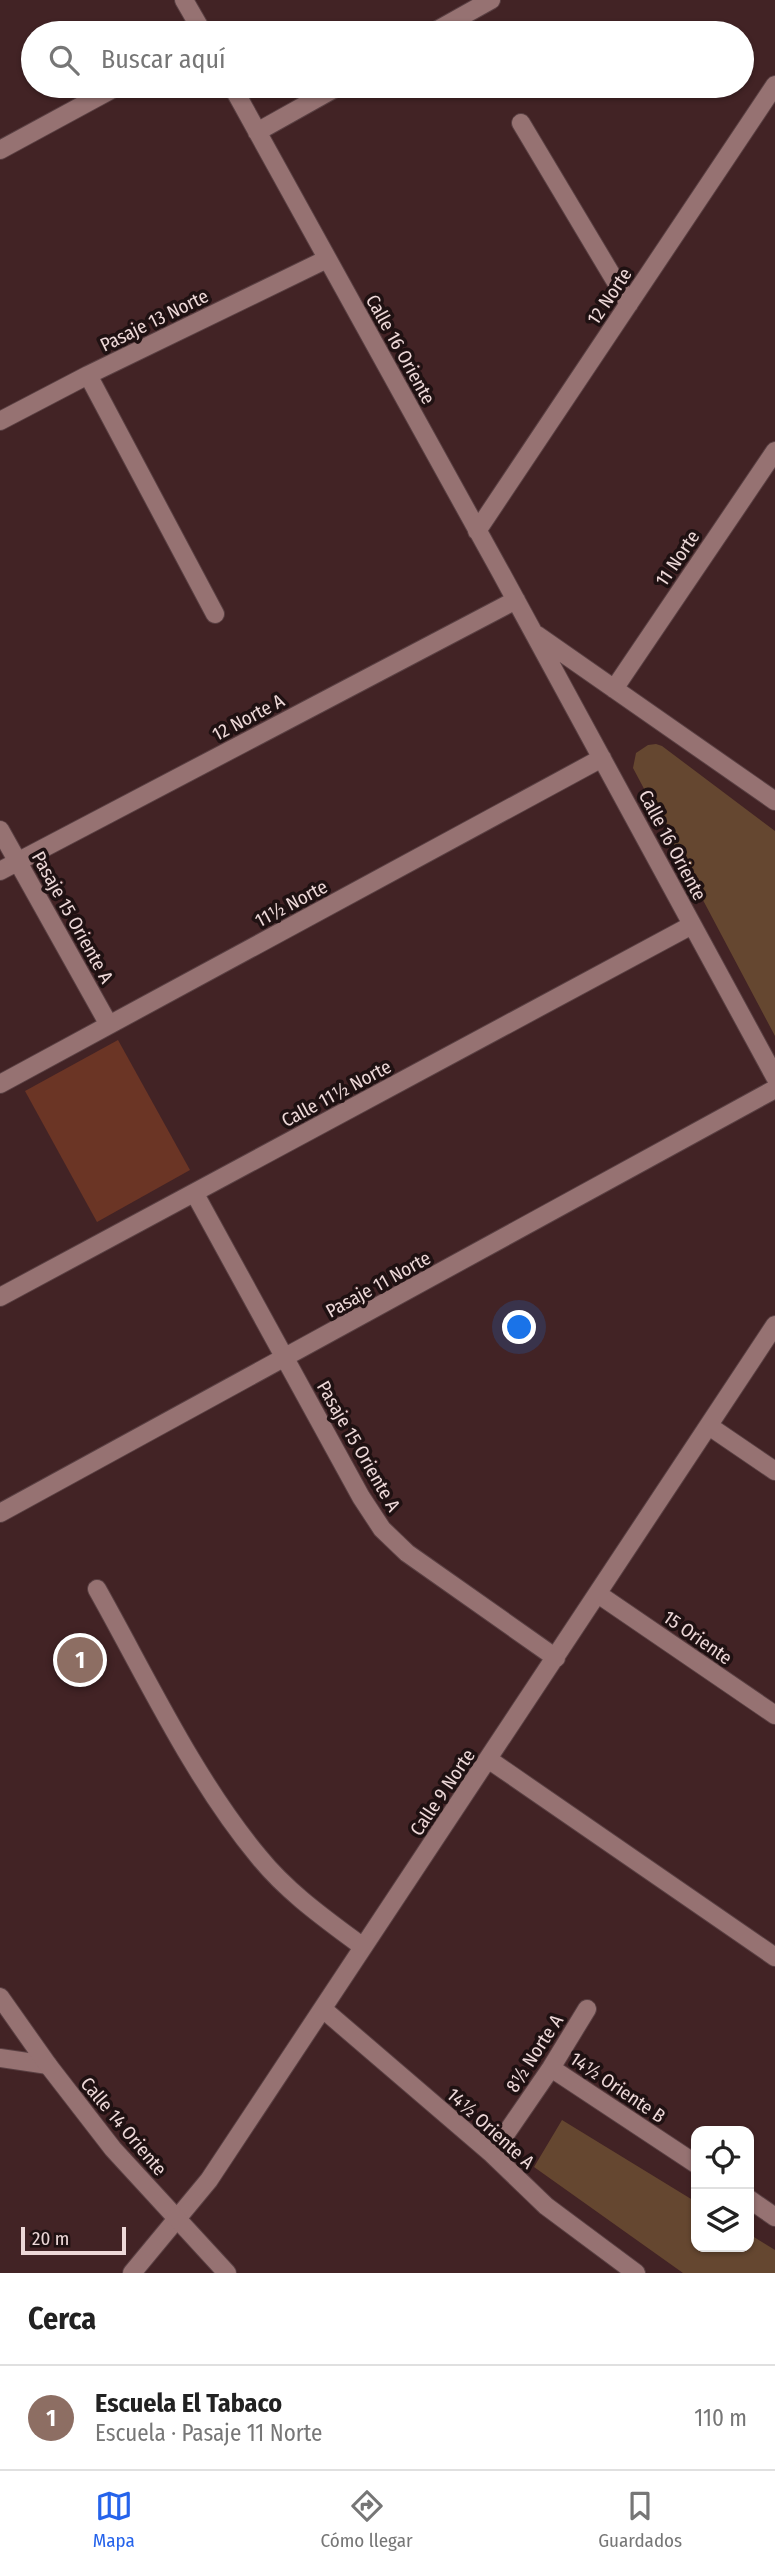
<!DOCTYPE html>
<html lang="es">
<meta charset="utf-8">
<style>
:root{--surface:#fff;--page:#f2f2f2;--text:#222;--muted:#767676;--line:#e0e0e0;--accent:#2563eb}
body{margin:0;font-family:"Fira Sans Condensed",sans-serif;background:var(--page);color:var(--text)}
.controls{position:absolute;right:21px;bottom:21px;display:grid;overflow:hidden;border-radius:14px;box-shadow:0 2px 5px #0004}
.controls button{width:63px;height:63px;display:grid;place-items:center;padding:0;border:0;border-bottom:2px solid var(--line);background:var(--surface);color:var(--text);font:35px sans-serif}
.scale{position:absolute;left:21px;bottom:18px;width:105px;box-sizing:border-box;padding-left:7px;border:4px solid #edd8d8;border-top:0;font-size:19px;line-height:24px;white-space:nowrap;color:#edd8d8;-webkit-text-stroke:5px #1f1112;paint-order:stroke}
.you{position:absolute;left:520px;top:1328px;width:24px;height:24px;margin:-18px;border:5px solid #fff;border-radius:50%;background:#1a73e8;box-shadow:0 0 0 10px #1a73e833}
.badge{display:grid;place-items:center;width:46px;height:46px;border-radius:50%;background:var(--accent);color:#fff;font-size:23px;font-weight:700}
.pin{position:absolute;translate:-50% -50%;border:4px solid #fff;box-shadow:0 2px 7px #0006}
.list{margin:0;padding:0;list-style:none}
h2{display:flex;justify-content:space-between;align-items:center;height:91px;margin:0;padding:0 28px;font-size:30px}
h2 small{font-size:23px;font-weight:400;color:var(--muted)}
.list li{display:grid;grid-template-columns:46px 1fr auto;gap:21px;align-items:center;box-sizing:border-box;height:105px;padding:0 28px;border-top:2px solid var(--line)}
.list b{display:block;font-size:26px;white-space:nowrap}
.list p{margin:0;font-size:23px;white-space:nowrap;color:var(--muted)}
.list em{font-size:23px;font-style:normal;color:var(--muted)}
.icon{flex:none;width:38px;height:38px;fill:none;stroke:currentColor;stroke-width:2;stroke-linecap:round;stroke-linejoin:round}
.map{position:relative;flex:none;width:775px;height:2273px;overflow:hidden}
.search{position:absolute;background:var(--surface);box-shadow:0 2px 5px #0004;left:21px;right:21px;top:21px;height:77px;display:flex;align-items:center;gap:18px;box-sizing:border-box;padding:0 24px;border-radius:38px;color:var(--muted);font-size:26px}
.sheet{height:196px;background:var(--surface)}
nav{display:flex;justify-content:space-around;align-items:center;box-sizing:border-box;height:98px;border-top:2px solid var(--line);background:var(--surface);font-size:19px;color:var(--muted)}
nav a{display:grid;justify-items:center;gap:4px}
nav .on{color:var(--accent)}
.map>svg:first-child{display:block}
.green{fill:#654730}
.building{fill:#6b3525}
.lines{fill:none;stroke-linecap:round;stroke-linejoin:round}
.street-casing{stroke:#5a4043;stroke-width:20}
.secondary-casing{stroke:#5a4043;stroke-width:20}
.street{stroke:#967272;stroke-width:18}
.secondary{stroke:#967272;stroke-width:18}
.labels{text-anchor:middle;stroke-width:7;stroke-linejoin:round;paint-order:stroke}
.street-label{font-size:19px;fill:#edd8d8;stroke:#1f1112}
</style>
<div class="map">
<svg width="775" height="2273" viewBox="0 0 775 2273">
<rect width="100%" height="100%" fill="#422325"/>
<path class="green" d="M656 744 662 746 775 831V1036L633 768 636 753 648 745Z
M562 2120 696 2202V2247H749V2234L775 2250V2273H683L534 2167Z"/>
<path class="building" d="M118 1040 190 1170 97 1222 25 1091Z"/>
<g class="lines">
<defs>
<path id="street" d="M184 0 203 33
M432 33 491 0
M232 86 500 571 775 1077
M521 123 629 304
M257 132 339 86
M0 150 118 86
M88 375 215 614
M0 421 88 375 327 259
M477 531 775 85
M537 635 775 801
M614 689 775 451
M0 830 109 1025
M0 871 516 600
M0 1084 602 758
M195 1194 361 1497 382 1529 407 1553 556 1658
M0 1297 692 925
M709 1426 775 1471
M0 1513 775 1089
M97 1589C147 1678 194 1779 259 1857 288 1893 327 1920 363 1947
M598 1594 775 1715
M488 1759 775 1957
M323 2009 492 2154 546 2206 636 2273
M0 2058 48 2065
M551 2068 696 2164
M492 2154 551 2068 587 2009
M749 2199 775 2217
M132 2273 209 2180 775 1325"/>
<path id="secondary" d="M0 1997 48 2065 113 2149 227 2273"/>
</defs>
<use href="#street" class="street-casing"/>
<use href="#secondary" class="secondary-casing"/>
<use href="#street" class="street"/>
<use href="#secondary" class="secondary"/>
</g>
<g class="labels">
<g class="street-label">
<text transform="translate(609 296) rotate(-56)" y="7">12 Norte</text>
<text transform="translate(154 320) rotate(-26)" y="7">Pasaje 13 Norte</text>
<text transform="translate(401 349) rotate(61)" y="7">Calle 16 Oriente</text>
<text transform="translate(677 558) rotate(-56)" y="7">11 Norte</text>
<text transform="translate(248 717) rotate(-28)" y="7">12 Norte A</text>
<text transform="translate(673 845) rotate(62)" y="7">Calle 16 Oriente</text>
<text transform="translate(291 903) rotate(-28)" y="7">11½ Norte</text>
<text transform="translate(73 917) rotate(61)" y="7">Pasaje 15 Oriente A</text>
<text transform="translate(336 1093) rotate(-28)" y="7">Calle 11½ Norte</text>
<text transform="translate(378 1284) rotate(-29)" y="7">Pasaje 11 Norte</text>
<text transform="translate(359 1446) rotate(60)" y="7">Pasaje 15 Oriente A</text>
<text transform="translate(698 1637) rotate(35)" y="7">15 Oriente</text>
<text transform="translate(442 1792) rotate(-56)" y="7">Calle 9 Norte</text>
<text transform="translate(534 2053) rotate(-57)" y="7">8½ Norte A</text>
<text transform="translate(618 2087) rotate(34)" y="7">14½ Oriente B</text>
<text transform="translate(124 2126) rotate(50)" y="7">Calle 14 Oriente</text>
<text transform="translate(491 2128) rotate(42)" y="7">14½ Oriente A</text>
</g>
</g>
</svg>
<div class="controls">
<button><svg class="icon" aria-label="locate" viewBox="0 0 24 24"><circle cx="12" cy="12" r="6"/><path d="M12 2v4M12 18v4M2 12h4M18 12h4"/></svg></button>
<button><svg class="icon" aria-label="layers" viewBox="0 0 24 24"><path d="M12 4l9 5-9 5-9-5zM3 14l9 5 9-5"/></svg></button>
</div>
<div class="scale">20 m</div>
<div class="you"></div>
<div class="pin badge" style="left:80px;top:1660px;background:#8d6e63">1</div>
<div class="search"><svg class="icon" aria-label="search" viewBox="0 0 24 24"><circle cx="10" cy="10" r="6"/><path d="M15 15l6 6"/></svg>Buscar aquí</div>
</div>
<section class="sheet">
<h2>Cerca<small></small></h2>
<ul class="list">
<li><span class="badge" style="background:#8d6e63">1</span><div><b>Escuela El Tabaco</b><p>Escuela · Pasaje 11 Norte</p></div><em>110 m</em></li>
</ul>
</section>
<nav>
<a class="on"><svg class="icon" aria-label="map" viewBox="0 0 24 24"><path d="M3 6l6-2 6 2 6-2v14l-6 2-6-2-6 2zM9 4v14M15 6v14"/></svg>Mapa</a>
<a><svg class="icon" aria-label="directions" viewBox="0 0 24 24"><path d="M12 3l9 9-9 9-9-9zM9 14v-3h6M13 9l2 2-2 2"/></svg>Cómo llegar</a>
<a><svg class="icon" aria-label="saved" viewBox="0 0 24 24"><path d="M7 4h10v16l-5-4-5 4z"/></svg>Guardados</a>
</nav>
